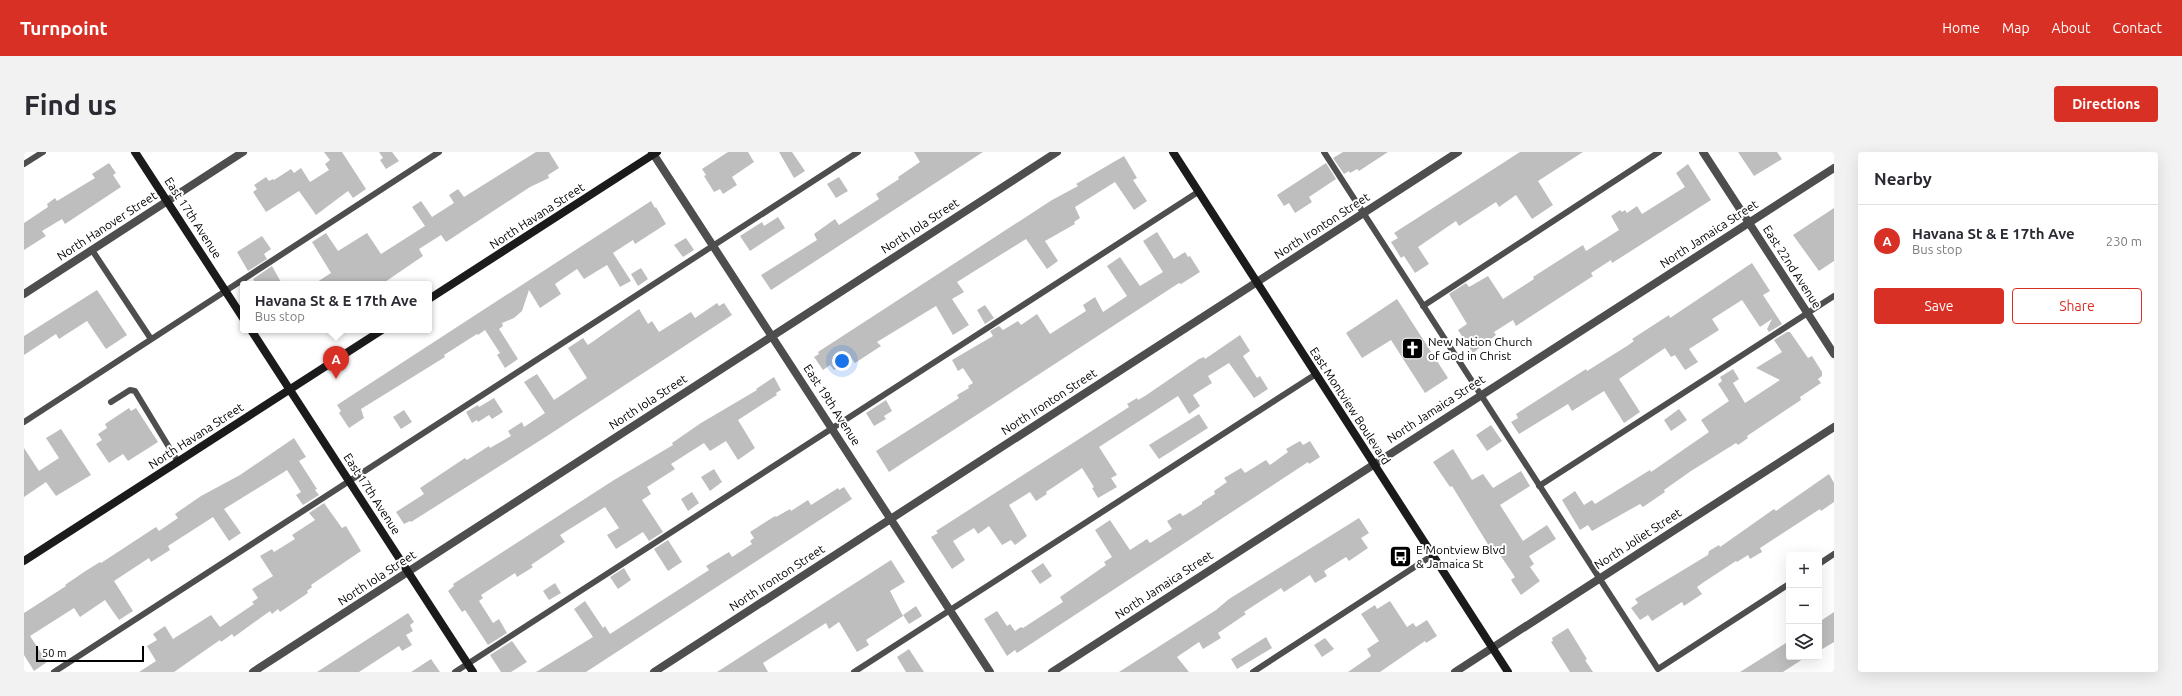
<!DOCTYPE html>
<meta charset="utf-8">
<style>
:root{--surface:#fff;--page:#f2f2f3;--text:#2b2b33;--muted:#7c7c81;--line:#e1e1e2;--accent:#d93025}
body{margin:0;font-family:Ubuntu,sans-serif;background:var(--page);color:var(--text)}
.controls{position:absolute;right:12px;bottom:12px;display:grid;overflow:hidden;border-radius:4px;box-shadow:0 4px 16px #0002}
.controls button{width:36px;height:36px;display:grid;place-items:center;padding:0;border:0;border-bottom:1px solid var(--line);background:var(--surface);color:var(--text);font:20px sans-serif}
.scale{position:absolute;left:12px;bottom:10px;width:108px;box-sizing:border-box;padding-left:4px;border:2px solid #000;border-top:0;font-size:11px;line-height:14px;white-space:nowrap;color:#000;-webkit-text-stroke:3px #fff;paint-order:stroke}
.you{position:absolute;left:818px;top:209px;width:14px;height:14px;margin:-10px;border:3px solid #fff;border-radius:50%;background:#1a73e8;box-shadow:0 0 0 6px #1a73e833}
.badge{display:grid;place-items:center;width:26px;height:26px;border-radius:50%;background:var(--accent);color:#fff;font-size:13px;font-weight:700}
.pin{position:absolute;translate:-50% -33px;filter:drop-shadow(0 1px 2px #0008)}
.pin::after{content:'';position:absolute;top:21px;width:14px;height:12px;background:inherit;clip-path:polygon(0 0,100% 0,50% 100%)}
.popup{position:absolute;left:216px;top:129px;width:192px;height:52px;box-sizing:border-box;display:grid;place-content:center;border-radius:4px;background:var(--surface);filter:drop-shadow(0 1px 3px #0005);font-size:13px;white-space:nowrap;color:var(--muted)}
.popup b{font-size:15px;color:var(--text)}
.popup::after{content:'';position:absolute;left:50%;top:100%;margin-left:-8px;border:8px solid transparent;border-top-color:var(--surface)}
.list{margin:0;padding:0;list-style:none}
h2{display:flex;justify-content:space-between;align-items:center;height:52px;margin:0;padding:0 16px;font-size:17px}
h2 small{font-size:13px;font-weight:400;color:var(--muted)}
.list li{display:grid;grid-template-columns:26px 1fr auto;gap:12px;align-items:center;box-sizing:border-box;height:72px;padding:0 16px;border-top:1px solid var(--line)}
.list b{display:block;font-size:15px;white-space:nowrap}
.list p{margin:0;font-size:13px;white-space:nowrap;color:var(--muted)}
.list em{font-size:13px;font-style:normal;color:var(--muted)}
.actions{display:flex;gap:8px;padding:12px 16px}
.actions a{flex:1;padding:9px 0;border:1px solid var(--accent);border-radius:4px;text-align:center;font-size:14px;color:var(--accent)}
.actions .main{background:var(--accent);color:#fff}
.icon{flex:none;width:22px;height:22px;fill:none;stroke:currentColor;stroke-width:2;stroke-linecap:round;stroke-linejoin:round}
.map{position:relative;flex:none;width:1810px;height:520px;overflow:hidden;border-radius:4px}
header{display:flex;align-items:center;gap:24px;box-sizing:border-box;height:56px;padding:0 20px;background:var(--accent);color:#fff}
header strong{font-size:19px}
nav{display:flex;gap:22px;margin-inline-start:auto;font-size:14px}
.intro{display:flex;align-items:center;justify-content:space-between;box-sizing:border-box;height:96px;padding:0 24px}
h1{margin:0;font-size:28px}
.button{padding:10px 18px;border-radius:4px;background:var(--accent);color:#fff;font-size:14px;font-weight:700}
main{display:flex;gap:24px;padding:0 24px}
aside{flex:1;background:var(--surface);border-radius:4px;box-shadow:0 4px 16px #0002}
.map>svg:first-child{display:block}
.building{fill:#bebebe}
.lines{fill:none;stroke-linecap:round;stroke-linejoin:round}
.lane{stroke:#4e4e4e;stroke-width:6}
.street{stroke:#4e4e4e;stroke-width:8}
.secondary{stroke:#1b1b1b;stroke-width:8}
.labels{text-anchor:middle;stroke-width:4;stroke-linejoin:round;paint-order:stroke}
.street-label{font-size:12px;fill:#000;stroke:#fff}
.poi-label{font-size:12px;fill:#000;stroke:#fff;text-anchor:start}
</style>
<header>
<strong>Turnpoint</strong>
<nav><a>Home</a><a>Map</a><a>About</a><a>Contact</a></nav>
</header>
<div class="intro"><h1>Find us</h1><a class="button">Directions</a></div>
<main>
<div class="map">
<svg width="1810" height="520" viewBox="0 0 1810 520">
<rect width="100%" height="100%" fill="#fff"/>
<path class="building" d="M300 0H318L342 37 329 46 324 39 292 63 275 39 242 60 229 40 233 37 230 33 242 25 245 29 249 27 250 28 267 17 270 21 277 16 286 30 305 18 301 12 306 8Z
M355 0H368L375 9 362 17 356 8 359 6Z
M512 0H525L535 16 524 23 525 26 506 35 422 90 417 83 395 97 399 104 358 132H290L307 121 288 90 302 81 314 99 343 81 357 102 401 74 388 55 397 49 408 65 430 51 425 43 434 37 440 45Z
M704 0H724L730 10 708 25 713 33 699 42 696 37 690 40 680 24 682 23 678 17Z
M755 0H768L781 19 770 26Z
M890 0H959L747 138 737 123 793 88 790 82 811 67 815 73 855 47 852 42 875 27 874 25 896 10Z
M1319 0H1364L1335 19 1333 17 1326 21 1325 19 1320 22 1309 6Z
M1496 0H1559L1514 29 1529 53 1508 67 1492 43 1475 55 1472 50 1435 74 1432 69 1394 95 1405 112 1391 121 1380 104 1377 106 1367 90 1374 86 1370 81Z
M1714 0H1753L1758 7 1730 24Z
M1100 4 1113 26 1109 28 1123 49 1110 58 1091 30 1051 55 1056 66 1050 70 1051 72 1021 89 1034 109 1023 117 1002 87 933 130 940 140 928 147 945 173 929 183 912 154 853 190 857 194 831 211 827 206 810 218 806 213 799 218 790 205 795 202 794 200 1028 48 1054 34 1052 32Z
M85 11 92 21 89 23 97 35 41 72 38 67 18 79 22 84 0 98V71L24 55 23 52 31 46 33 49 71 26 68 22Z
M1302 11 1312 27 1285 45 1288 50 1271 61 1265 51 1260 54 1253 43Z
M1664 12 1687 48 1596 106 1588 111 1587 108 1567 121 1569 124 1492 174 1489 168 1470 180 1472 183 1449 201 1434 178 1443 172 1425 142 1442 131 1445 135 1464 124 1479 147 1510 127 1509 125 1559 93 1562 99 1595 78 1587 64 1596 58 1598 60 1601 58 1603 61 1613 54 1618 62 1661 35 1652 21Z
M815 25 824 39 812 46 803 32Z
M627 49 631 56 632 55 642 72 611 92 609 88 589 101 607 129 596 135 583 113 560 127 553 117 531 132 537 142 516 156 505 138 498 159 490 166 478 171 479 174 475 177 494 207 481 216 473 203 476 201 461 178 454 183 453 182 420 203 421 205 337 257 340 266 325 276 315 261 317 259 313 253Z
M1810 56V109L1795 119 1769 83Z
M754 65 761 76 726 99 716 84 738 70 740 74Z
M1133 80 1150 107 1161 100 1164 105 1166 104 1176 120 1157 132 1155 131 865 320 852 299 935 246 933 243 945 236 944 234 949 231 939 216 934 219 928 208 969 184 966 179 975 174 979 178 994 169 997 173 1013 162 1026 182 1062 159 1059 153 1071 145 1079 160 1103 144 1083 114 1096 105 1116 134 1139 120 1119 89Z
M238 84 247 97 240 102 243 107 224 119 213 100Z
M662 86 670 98 659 105 650 93Z
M1728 111 1746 139 1739 143 1758 172 1745 180 1743 177 1748 167 1736 175 1718 148 1688 167 1695 178 1665 197 1674 210 1661 218 1651 203 1647 205 1641 196 1595 227 1616 260 1600 271 1580 239 1548 259 1544 252 1495 282 1487 270 1494 266 1492 262 1562 217 1563 219 1603 194 1610 189 1608 187 1645 163 1646 166Z
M248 114 258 132H232L229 127Z
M617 116 624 127 614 134 607 122Z
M73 138 103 183 82 197 63 169 35 187 32 182 0 203V184Z
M1373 147 1424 226 1401 241 1367 188 1338 206 1322 181Z
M693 151 695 154 700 151 708 163 520 286 387 370 386 369 380 372 372 360 400 342 396 336 441 306 443 308 465 294 466 296 487 284 484 279 498 270 500 275 521 261 500 230 513 222 530 248 563 226 544 196 559 186 564 193 615 157 624 172 628 169 635 180 667 160 671 166Z
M961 153 970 166 961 172 953 158Z
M1763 180H1766L1784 206 1788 204 1798 220V224L1794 227 1797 231 1776 245 1777 248 1723 284 1724 286 1714 293 1712 291 1667 319 1640 338 1641 340 1619 355 1616 352 1568 379 1564 373 1556 378 1538 348 1551 339 1560 353 1568 348 1571 352 1626 318 1627 320 1685 280 1677 268 1705 249 1694 232 1698 229 1696 225 1709 217 1715 227 1709 231 1721 251 1756 228 1732 216 1758 200 1750 188Z
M1216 183 1226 199 1219 204 1233 226 1236 224 1244 237 1230 246 1205 211 1184 224 1188 231 1169 243 1176 254 1165 262 1154 244 1075 295 1093 323 1087 326 1093 335 1074 346 1068 336 1070 335 1058 316 1022 340 1023 342 1012 349 1006 340 985 353 1003 384 991 393 987 388 978 393 965 374 954 382 950 376 929 389 941 408 928 417 907 385 914 381 912 379 1105 255 1103 252 1113 246 1114 248 1121 244 1175 207 1180 205 1181 207Z
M750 225 757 238 752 241 753 243 714 268 731 296 714 308 702 289 686 299 680 291 647 312 651 317 623 335 627 342 618 348 639 380 625 389 619 380 592 397 583 383 595 376 581 355 536 383 541 390 507 413 509 415 493 425 491 421 457 443 459 446 455 449 469 471 475 467 483 481 464 493 441 458 438 460 424 439 430 434 429 432 590 328 649 293 648 291 677 271 733 238 732 237Z
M470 246 479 260 468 267 465 263 454 270 453 268 448 271 442 260 454 253 455 255Z
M862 248 868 259 860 264 862 267 850 274 842 261Z
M105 256 107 259 112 256 134 290 104 309 99 302 85 311 72 292 78 288 74 282 83 276 81 272Z
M1655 257 1663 268 1647 279 1640 268Z
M380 258 388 270 377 277 369 265Z
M1175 262 1184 276 1135 307 1125 293Z
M1467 273 1478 289 1463 299 1452 283Z
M37 277 67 323 32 344 22 330 0 345V296L15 319 35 306 22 286Z
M270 286 282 305 275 309 293 337 291 338 295 343 279 353 272 343 277 340 263 318 260 320 200 357 217 381 205 389 189 365 144 394 146 398 127 410 125 406 90 429 109 459 95 468 81 448 56 465 50 456 6 484 23 510 10 519 0 503V461L42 434 41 433 60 420 76 410 77 411 132 375 135 379 154 366 151 362 177 344 216 323Z
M1276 289 1279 293 1286 289 1296 305 1285 312 1284 310 993 501 991 498 983 504 960 467 973 459 983 474 986 472 991 479 997 475 999 476 1039 450 1036 445 1082 413 1080 410 1088 405 1071 378 1086 368 1106 398 1123 387 1126 391 1148 377 1143 369 1156 361 1159 364 1178 352V350L1191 342 1190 339 1203 330 1200 326 1217 316 1221 321 1242 308 1246 313 1264 300 1262 297Z
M1429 297 1448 328 1459 322 1469 336 1497 319 1506 334 1476 353 1499 389 1523 373 1532 387 1505 404 1510 412 1506 415 1516 429 1497 443 1487 428 1491 425 1470 394H1465L1428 334 1426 335 1409 310Z
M690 317 698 330 686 339 677 325Z
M1805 322 1810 331V350L1797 359 1796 357 1736 396 1738 400 1726 407 1724 403 1713 410 1712 409 1680 430 1673 435 1678 442 1660 454 1658 450 1628 469 1624 463 1616 468 1607 456 1614 451 1611 447 1684 403 1685 399 1695 393 1696 395 1750 357 1752 359Z
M820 335 828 347 562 520H512L569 485 550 457 561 449 579 476 581 474 586 482 685 418 682 414 705 400 708 405 728 392 726 389 730 386 726 380 751 364 752 365 766 357 767 359 784 348 787 353 814 336 815 338Z
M668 340 675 351 664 359 657 347Z
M300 351 318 376 322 374 337 399 287 433 288 435 283 439 284 441 256 460 254 457 248 462 246 459 210 485 208 482 197 490 196 488 150 520H115L132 509 123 494 133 488 129 482 141 474 149 487 187 463 196 475 230 452 228 450 234 446 228 437 249 424 236 404 248 397 250 400 271 387 268 383 291 368 285 361Z
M1335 366 1345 381 1337 386 1344 396 1325 409 1322 405 1300 419 1303 424 1291 431 1286 423 1260 440 1257 436 1220 460 1222 462 1194 481 1197 486 1179 497 1175 490 1153 505 1165 520H1095L1192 458 1205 447Z
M644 388 658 410 644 419 630 397Z
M867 408 881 430 866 439 879 464 842 488 845 493 833 500 815 470 805 477 802 471 739 511 744 520H693Z
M1019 411 1028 424 1016 432 1007 419Z
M600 416 607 428 594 437 586 425Z
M531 431 537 441 525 448 519 439Z
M1366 449 1383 475 1389 471 1392 475 1403 468 1413 484 1402 491 1401 489 1356 520H1324L1347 504 1343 497 1355 489 1337 462 1351 453 1353 457Z
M892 454 898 464 885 472 879 463Z
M1810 460V490L1795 499V470Z
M384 461 390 470 386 473 389 479 382 483 388 493 378 499 375 494 335 520H293Z
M1544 476 1563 507 1561 508 1569 520H1546L1527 490 1529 489 1528 486Z
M1242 485 1248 496 1213 517 1207 507Z
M1301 486 1310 497 1298 505 1290 493Z
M488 489 503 510 487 520H477L466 503Z
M1765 489V505H1782L1759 520H1716Z
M885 497 900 520H882L873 505Z
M407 507 416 520H387Z"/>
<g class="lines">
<path class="lane" d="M1300 0 1634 517 1765 432
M0 12 19 0
M68 98 127 187
M1399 154 1635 0
M87 250 106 238 111 239 154 310
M0 270 415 0
M1515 334 1810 144
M1795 412 1810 402
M30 520 834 0
M431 520 1174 40
M830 520 1292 222
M1229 520 1409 403"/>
<path class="street" d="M628 0 966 520
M1679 0 1810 202
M0 142 219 0
M229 520 1033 0
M630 520 1434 0
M1028 520 1810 16
M1431 520 1810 275"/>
<path class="secondary" d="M111 0 219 166
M1149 0 1484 520
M405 147 633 0
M227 178 449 520
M0 409 358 178"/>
</g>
<defs>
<symbol id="church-square" viewBox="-11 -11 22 22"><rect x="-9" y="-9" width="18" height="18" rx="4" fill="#000" stroke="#fff"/><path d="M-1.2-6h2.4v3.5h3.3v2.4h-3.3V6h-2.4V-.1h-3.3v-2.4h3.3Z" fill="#fff"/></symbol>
<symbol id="bus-square" viewBox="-11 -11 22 22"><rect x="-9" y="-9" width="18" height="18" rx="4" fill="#000" stroke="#fff"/><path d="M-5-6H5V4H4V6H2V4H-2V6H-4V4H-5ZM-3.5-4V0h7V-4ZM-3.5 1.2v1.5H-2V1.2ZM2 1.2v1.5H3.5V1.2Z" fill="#fff"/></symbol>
</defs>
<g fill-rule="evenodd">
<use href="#church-square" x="1376" y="184" width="25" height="25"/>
<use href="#bus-square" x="1364" y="392" width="25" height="25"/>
</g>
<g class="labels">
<g class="street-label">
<text transform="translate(513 64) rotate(-33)" y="4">North Havana Street</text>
<text transform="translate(169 66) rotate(57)" y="4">East 17th Avenue</text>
<text transform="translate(83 74) rotate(-33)" y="4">North Hanover Street</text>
<text transform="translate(896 74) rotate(-33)" y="4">North Iola Street</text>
<text transform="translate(1298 74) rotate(-33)" y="4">North Ironton Street</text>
<text transform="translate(1685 82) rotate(-33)" y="4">North Jamaica Street</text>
<text transform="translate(1768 115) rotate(57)" y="4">East 22nd Avenue</text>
<text transform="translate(624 250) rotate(-33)" y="4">North Iola Street</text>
<text transform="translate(1025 250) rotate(-33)" y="4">North Ironton Street</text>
<text transform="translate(808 253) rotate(57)" y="4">East 19th Avenue</text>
<text transform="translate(1326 254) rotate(57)" y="4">East Montview Boulevard</text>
<text transform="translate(1412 257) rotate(-33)" y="4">North Jamaica Street</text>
<text transform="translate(172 284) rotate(-33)" y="4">North Havana Street</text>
<text transform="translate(348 342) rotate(57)" y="4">East 17th Avenue</text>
<text transform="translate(1614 387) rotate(-33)" y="4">North Joliet Street</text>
<text transform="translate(353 426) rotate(-33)" y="4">North Iola Street</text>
<text transform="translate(753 426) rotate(-33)" y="4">North Ironton Street</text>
<text transform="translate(1140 433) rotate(-33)" y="4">North Jamaica Street</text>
</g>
<g class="poi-label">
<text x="1404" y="194">New Nation Church<tspan x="1404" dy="14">of God in Christ</tspan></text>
<text x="1392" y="402">E Montview Blvd<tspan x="1392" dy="14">&amp; Jamaica St</tspan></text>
</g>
</g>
</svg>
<div class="controls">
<button>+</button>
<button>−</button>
<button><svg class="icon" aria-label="layers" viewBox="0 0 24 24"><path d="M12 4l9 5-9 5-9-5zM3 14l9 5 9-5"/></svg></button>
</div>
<div class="scale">50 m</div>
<div class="you"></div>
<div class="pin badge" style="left:312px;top:227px">A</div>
<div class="popup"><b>Havana St &amp; E 17th Ave</b>Bus stop</div>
</div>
<aside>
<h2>Nearby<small></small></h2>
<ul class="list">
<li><span class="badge">A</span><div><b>Havana St &amp; E 17th Ave</b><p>Bus stop</p></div><em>230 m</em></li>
</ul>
<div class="actions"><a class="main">Save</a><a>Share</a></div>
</aside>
</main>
